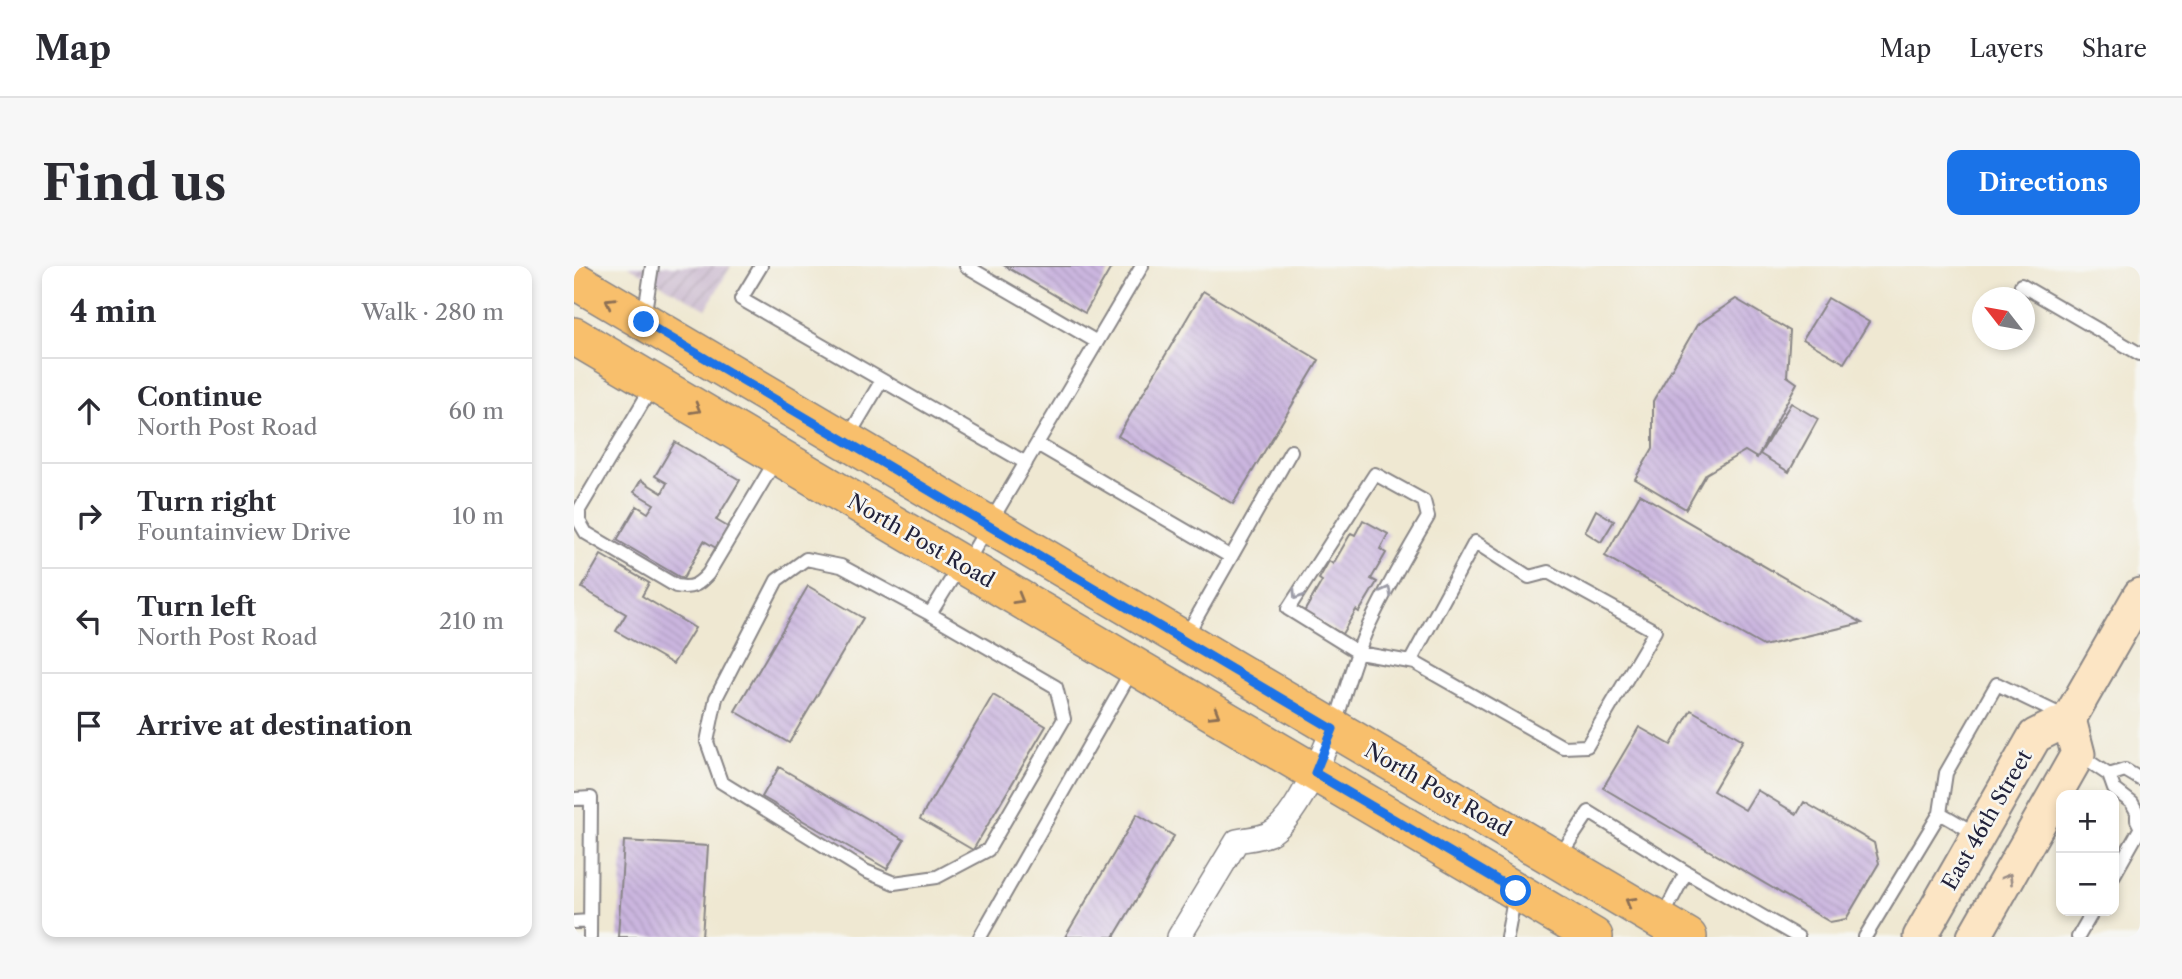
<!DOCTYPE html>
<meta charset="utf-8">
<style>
:root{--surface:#fff;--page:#f7f7f7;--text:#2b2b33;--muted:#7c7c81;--line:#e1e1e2;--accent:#1a73e8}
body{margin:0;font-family:"Libre Caslon Text",serif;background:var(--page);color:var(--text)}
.controls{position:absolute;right:21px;bottom:21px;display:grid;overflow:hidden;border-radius:14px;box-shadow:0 4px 10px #0003}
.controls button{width:63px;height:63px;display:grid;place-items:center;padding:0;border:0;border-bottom:2px solid var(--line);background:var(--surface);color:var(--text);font:35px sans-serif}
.compass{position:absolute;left:1398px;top:21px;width:63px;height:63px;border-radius:50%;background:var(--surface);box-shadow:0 4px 10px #0003;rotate:301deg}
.stop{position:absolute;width:21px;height:21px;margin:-16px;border:5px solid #1a73e8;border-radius:50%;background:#fff}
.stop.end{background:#1a73e8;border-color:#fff;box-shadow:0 2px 7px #0008}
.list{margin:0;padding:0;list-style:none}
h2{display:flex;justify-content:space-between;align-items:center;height:91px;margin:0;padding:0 28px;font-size:30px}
h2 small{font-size:23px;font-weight:400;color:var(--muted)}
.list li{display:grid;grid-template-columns:46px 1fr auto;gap:21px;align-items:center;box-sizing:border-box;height:105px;padding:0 28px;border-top:2px solid var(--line)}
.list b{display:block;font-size:26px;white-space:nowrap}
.list p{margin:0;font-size:23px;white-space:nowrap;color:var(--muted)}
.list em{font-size:23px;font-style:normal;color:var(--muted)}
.icon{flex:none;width:38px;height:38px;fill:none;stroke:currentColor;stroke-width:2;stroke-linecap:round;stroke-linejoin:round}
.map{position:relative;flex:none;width:1566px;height:671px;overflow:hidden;border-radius:14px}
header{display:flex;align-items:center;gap:42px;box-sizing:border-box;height:98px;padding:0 35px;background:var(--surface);border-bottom:2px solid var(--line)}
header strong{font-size:33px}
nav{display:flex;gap:38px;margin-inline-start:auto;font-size:24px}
.intro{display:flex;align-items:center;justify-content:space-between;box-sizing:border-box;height:168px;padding:0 42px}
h1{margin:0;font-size:49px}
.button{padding:18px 32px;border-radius:14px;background:var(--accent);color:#fff;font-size:24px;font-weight:700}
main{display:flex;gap:42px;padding:0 42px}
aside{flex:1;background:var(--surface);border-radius:14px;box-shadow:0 4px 10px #0003}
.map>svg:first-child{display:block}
.industrial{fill:url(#industrial-furrows)}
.building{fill:url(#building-back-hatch)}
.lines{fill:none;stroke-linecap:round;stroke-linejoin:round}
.lane-casing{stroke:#888586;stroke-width:16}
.street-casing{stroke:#888586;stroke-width:26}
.secondary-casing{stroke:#888586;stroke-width:37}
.primary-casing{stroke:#888586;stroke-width:40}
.lane{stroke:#fff;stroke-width:12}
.street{stroke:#fff;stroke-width:23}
.secondary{stroke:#fce5c4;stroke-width:33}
.primary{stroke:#f8bf6c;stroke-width:37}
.oneway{stroke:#8d7054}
.oneway2{stroke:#9c9ca7}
.oneway3{stroke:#9a8d86}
.route{stroke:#1a73e8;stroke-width:9}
.labels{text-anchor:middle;stroke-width:5;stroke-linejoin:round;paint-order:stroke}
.street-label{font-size:21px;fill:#22223b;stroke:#f6f6f2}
</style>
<header>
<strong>Map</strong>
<nav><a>Map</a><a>Layers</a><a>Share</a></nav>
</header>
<div class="intro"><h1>Find us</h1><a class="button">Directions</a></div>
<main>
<aside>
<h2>4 min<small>Walk · 280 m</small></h2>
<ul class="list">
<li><svg class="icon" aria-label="ahead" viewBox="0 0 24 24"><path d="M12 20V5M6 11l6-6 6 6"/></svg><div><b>Continue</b><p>North Post Road</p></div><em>60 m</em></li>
<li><svg class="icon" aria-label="right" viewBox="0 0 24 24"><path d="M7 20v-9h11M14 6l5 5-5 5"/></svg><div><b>Turn right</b><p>Fountainview Drive</p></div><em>10 m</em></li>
<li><svg class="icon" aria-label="left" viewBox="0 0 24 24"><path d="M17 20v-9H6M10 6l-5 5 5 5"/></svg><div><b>Turn left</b><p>North Post Road</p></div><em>210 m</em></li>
<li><svg class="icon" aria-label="arrive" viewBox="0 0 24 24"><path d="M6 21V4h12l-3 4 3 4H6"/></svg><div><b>Arrive at destination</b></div></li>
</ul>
</aside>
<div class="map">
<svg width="1566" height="671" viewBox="0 0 1566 671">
<defs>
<pattern id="industrial-furrows" width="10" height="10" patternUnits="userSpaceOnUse" patternTransform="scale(1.75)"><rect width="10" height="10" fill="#cebed1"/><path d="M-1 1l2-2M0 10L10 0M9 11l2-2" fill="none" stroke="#b1a3b4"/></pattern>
<pattern id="building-back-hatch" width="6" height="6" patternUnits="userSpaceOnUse" patternTransform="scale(1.75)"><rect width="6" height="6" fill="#cbb6df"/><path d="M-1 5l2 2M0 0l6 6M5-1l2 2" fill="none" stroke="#ae9cc0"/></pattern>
</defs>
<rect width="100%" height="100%" fill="#f6f6f2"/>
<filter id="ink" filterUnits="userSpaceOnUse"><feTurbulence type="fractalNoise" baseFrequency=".0143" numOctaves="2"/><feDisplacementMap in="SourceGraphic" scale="14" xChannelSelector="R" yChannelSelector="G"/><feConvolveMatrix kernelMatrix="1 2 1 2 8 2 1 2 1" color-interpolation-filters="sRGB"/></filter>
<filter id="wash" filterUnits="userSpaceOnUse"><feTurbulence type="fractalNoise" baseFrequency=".00686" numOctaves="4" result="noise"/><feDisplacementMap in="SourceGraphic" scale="28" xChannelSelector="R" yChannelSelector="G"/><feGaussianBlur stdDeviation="1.57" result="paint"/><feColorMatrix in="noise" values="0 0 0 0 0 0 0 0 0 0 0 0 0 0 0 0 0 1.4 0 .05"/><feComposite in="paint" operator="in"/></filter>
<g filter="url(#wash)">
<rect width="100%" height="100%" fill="#efe8d2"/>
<path class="industrial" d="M54 0H157L132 43Z"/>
<g id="blocks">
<path class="building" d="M431 0H538L511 47Z
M629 25 745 94 659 238 544 170Z
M1254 32 1295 56 1270 97 1229 73Z
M1162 33 1216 65 1213 110 1223 117 1183 192 1171 185 1132 208 1112 243 1061 213 1079 182V135L1123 59Z
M1217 137 1244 153 1215 206 1186 188Z
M101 176 166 214 142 254 154 261 142 282 130 275 109 313 43 274 63 240 74 247 80 238 60 226 67 214 88 227 93 217 81 210Z
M1066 228 1288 357 1189 380 1031 290Z
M1022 244 1040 255 1027 276 1011 266Z
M789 254 814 268 806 283 812 287 797 313 803 316 785 346 782 344 768 368 730 346 748 315 745 313 755 295 759 298 777 267 781 269Z
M27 289 75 317 68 330 121 362 99 398 42 365 52 348 8 322Z
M234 320 289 352 215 477 161 445Z
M419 429 472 460 399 584 346 553Z
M1117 444 1169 474 1139 525 1171 544 1183 524 1223 548 1230 536 1300 577 1305 597 1272 653 1256 656 1029 522 1065 461 1097 479Z
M205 501 330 574 313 603 188 531Z
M563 548 600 570 540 671H491Z
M50 575 134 580 128 671H44Z"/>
</g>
</g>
<g filter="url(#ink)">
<use href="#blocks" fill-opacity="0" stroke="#888586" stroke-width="2"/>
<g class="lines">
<defs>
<path id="lane" d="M187 0 167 33 452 197
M392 0 523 76
M1447 19 1566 88
M70 52 78 0
M78 121 5 244V255L12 267 102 320C118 323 124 319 134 308L203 192
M274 171 308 114
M463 178 657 291 612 370
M657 291 717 185
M356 348 482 421 490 453 414 584 363 611 320 617 291 605 147 516 133 476 142 432 203 314 232 293 267 300 356 348 377 314 390 301 568 0
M761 459C771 427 780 392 794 361 812 323 833 286 854 251L850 235 801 208 714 343 785 387 836 396 841 397 989 481 1013 480 1081 365 974 306 955 311 901 276 836 396
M1504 488 1535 509 1540 523 1558 537 1563 546V554L1566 560
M1535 509 1551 504 1566 513
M0 533 17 532 16 671
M1366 547 1372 507 1423 418 1489 450
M985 591 1015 546 1112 606 1088 652
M1112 606 1224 671
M1540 609 1566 563
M0 656 16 655
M406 671 558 404
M933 671 941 628
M1291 671 1366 547 1404 569
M1504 671 1519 645"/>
<path id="street" d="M605 671 663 575C673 573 686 572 695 568 722 554 748 490 759 463"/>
<path id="secondary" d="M1346 671 1461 470 1495 453 1566 329
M1400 671 1504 488 1495 453"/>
<path id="primary" d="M0 14 1114 671
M0 70 1020 671"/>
</defs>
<use href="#lane" class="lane-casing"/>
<use href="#street" class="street-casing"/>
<use href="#secondary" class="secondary-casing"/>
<use href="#primary" class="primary-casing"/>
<use href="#lane" class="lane"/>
<use href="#street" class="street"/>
<use href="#secondary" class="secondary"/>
<use href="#primary" class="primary"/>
</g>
<defs><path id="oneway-chevron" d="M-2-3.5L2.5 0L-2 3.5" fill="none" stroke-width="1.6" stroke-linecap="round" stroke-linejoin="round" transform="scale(1.75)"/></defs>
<g class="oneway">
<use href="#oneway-chevron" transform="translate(36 36) rotate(-149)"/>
<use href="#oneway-chevron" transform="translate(122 143) rotate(30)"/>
<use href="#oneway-chevron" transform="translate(445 333) rotate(30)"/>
<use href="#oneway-chevron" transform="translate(641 448) rotate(31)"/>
<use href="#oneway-chevron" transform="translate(1056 636) rotate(-150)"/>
</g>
<g class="oneway2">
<use href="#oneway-chevron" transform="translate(813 325) rotate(-62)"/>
<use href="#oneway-chevron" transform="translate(723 329) rotate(123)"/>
</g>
<use class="oneway3" href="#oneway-chevron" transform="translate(1434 612) rotate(-60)"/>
</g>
<g class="lines" filter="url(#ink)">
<path class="route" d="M70 56 759 463 741 507 942 625"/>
</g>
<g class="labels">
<g class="street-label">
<text transform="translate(347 275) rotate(30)" y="7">North Post Road</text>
<text transform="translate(864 524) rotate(30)" y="7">North Post Road</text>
<text transform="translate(1413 554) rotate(-60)" y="7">East 46th Street</text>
</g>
</g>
</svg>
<div class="controls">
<button>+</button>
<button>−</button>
</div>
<svg class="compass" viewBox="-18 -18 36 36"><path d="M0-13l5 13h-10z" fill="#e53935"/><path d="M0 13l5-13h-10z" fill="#7c7c81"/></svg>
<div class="stop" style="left:942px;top:625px"></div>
<div class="stop end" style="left:70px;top:56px"></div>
</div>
</main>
